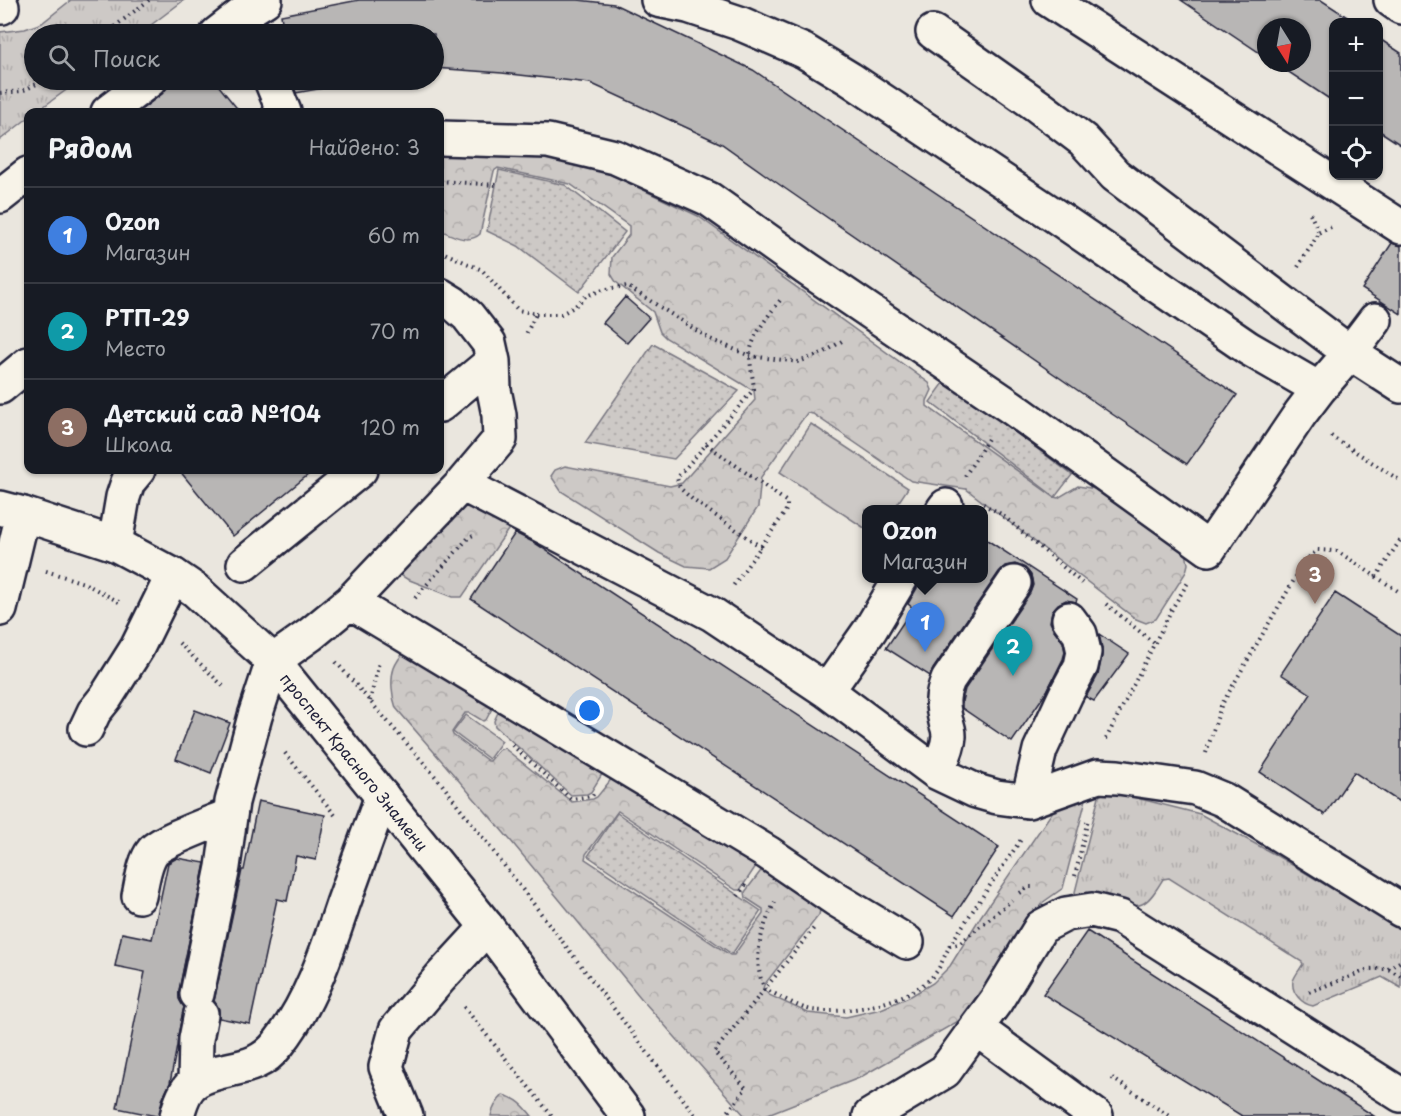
<!DOCTYPE html>
<html lang="ru">
<meta charset="utf-8">
<style>
:root{--surface:#171b24;--page:#242831;--text:#f1f3f6;--muted:#9ea1a6;--line:#363941;--accent:#1f6fb2}
body{margin:0;font-family:"Playpen Sans",sans-serif;background:var(--page);color:var(--text)}
.controls{position:absolute;right:18px;top:18px;display:grid;overflow:hidden;border-radius:12px;box-shadow:0 2px 4px #0004}
.controls button{width:54px;height:54px;display:grid;place-items:center;padding:0;border:0;border-bottom:2px solid var(--line);background:var(--surface);color:var(--text);font:30px sans-serif}
.compass{position:absolute;left:1257px;top:18px;width:54px;height:54px;border-radius:50%;background:var(--surface);box-shadow:0 2px 4px #0004;rotate:169deg}
.you{position:absolute;left:590px;top:711px;width:21px;height:21px;margin:-15px;border:4px solid #fff;border-radius:50%;background:#1a73e8;box-shadow:0 0 0 9px #1a73e833}
.badge{display:grid;place-items:center;width:39px;height:39px;border-radius:50%;background:var(--accent);color:#fff;font-size:20px;font-weight:700}
.pin{position:absolute;translate:-50% -50px;filter:drop-shadow(0 2px 3px #0008)}
.pin::after{content:'';position:absolute;top:32px;width:21px;height:18px;background:inherit;clip-path:polygon(0 0,100% 0,50% 100%)}
.popup{position:absolute;left:862px;top:505px;width:126px;height:78px;box-sizing:border-box;display:grid;place-content:center;border-radius:12px;background:var(--surface);filter:drop-shadow(0 2px 4px #0005);font-size:20px;white-space:nowrap;color:var(--muted)}
.popup b{font-size:22px;color:var(--text)}
.popup::after{content:'';position:absolute;left:50%;top:100%;margin-left:-12px;border:12px solid transparent;border-top-color:var(--surface)}
.list{margin:0;padding:0;list-style:none}
h2{display:flex;justify-content:space-between;align-items:center;height:78px;margin:0;padding:0 24px;font-size:26px}
h2 small{font-size:20px;font-weight:400;color:var(--muted)}
.list li{display:grid;grid-template-columns:39px 1fr auto;gap:18px;align-items:center;box-sizing:border-box;height:96px;padding:0 24px;border-top:2px solid var(--line)}
.list b{display:block;font-size:22px;white-space:nowrap}
.list p{margin:0;font-size:20px;white-space:nowrap;color:var(--muted)}
.list em{font-size:20px;font-style:normal;color:var(--muted)}
.icon{flex:none;width:33px;height:33px;fill:none;stroke:currentColor;stroke-width:2;stroke-linecap:round;stroke-linejoin:round}
.map{position:relative;flex:none;width:1401px;height:1116px;overflow:hidden}
.search{position:absolute;background:var(--surface);box-shadow:0 2px 4px #0004;left:24px;top:24px;width:420px;height:66px;display:flex;align-items:center;gap:15px;box-sizing:border-box;padding:0 21px;border-radius:33px;color:var(--muted);font-size:22px}
.panel{position:absolute;background:var(--surface);box-shadow:0 2px 4px #0004;left:24px;top:108px;width:420px;height:366px;border-radius:12px}
.map>svg:first-child{display:block}
.grass{fill:url(#grass-tufts);stroke:#787680;stroke-width:1.5}
.forest{fill:url(#forest-crowns);stroke:#787680;stroke-width:1.5}
.park{fill:url(#park-dots);stroke:#787680;stroke-width:1.5}
.pitch{fill:#cdc9c6;stroke:#787680;stroke-width:1.5}
.building{fill:#b8b6b5;stroke:#22223b;stroke-width:1.5}
.lines{fill:none;stroke-linecap:round;stroke-linejoin:round}
.minor-casing{stroke:#22223b;stroke-width:38}
.major-casing{stroke:#22223b;stroke-width:38}
.path{stroke:#22223b;stroke-width:4;stroke-dasharray:1.5 4.5;stroke-linecap:butt}
.minor{stroke:#f7f3e8;stroke-width:33}
.major{stroke:#f7f3e8;stroke-width:33}
.labels{text-anchor:middle;stroke-width:5;stroke-linejoin:round;paint-order:stroke}
.street-label{font-size:16px;fill:#22223b;stroke:#f7f3e8}
</style>
<div class="map">
<svg width="1401" height="1116" viewBox="0 0 1401 1116">
<defs>
<pattern id="grass-tufts" width="24" height="20" patternUnits="userSpaceOnUse" patternTransform="scale(1.5)"><rect width="24" height="20" fill="#cdc9c6"/><path d="M3 7l-1-3M5 7V3M7 7l1-3M15 17l-1-3M17 17v-4M19 17l1-3" fill="none" stroke="#b0acab"/></pattern>
<pattern id="forest-crowns" width="20" height="18" patternUnits="userSpaceOnUse" patternTransform="scale(1.5)"><rect width="20" height="18" fill="#cdc9c6"/><path d="M2 6a3 3 0 1 1 6 0M12 15a3 3 0 1 1 6 0" fill="none" stroke="#b0acab"/></pattern>
<pattern id="park-dots" width="8" height="8" patternUnits="userSpaceOnUse" patternTransform="scale(1.5)"><rect width="8" height="8" fill="#cdc9c6"/><path d="M2 2h.1M6 6h.1" fill="none" stroke="#b0acab" stroke-width="1.8" stroke-linecap="round"/></pattern>
</defs>
<rect width="100%" height="100%" fill="#eae6de"/>
<filter id="ink" filterUnits="userSpaceOnUse"><feTurbulence type="fractalNoise" baseFrequency=".0167" numOctaves="2"/><feDisplacementMap in="SourceGraphic" scale="12" xChannelSelector="R" yChannelSelector="G"/><feConvolveMatrix kernelMatrix="1 2 1 2 8 2 1 2 1" color-interpolation-filters="sRGB"/></filter>
<g filter="url(#ink)">
<path class="grass" d="M71 0H184L139 34H34V80H80L36 112H28V118L0 140V32L25 29 42 23Z
M1104 793H1117L1200 814 1274 854 1401 930V988L1382 977 1313 1006C1302 1004 1291 993 1293 981 1295 975 1300 969 1303 964L1302 962 1169 878 1163 879C1158 887 1151 900 1142 904 1130 910 1091 899 1076 897L1075 892 1099 796Z"/>
<path class="forest" d="M440 148 492 149 582 163 614 176 698 216 929 383 932 390 927 401V406L1054 497 1058 498 1078 486 1096 489 1186 552 1188 564 1186 572 1156 619 1146 623 1136 619 966 489 911 481 813 414 807 413 761 477 758 507 725 558 709 568 686 566 659 553 561 491 551 476 555 470 565 466 670 486 682 483 755 400 754 391 666 338 660 332 653 312 616 282 611 274 612 257 629 235V226L570 184 498 168 494 171 480 234C468 245 452 235 440 230Z
M460 501 510 527 462 597H453L407 579 402 576 400 565Z
M408 647 497 699 486 720 483 721 470 713H465L452 732 453 735 488 761H490L499 750 504 748 572 802 593 799 597 797 613 777 756 862V866L740 890H736L618 811 586 854 585 859 730 955H734L763 914V909L746 898 745 892 763 868 817 903 820 910 819 915 764 985 763 989 769 995 808 1013 846 1017 881 1009 911 996 933 983 950 966 981 916 1055 808 1083 797 1086 799 1063 888 1042 903 962 1019 859 1078 763 1116H745L645 1003 511 841 396 708C392 697 390 679 394 668 397 660 403 653 408 647Z
M502 704 604 771 591 792 587 794 571 795 495 726 494 721Z
M503 1095C517 1098 524 1106 532 1116H491C493 1107 497 1101 503 1095Z"/>
<path class="park" d="M499 170 565 185 625 232 579 292 518 246 487 231Z
M653 344 739 391 674 459 585 443Z
M946 380 1072 475 1055 497 930 402Z
M617 813 761 911 732 954 588 856Z"/>
<path class="pitch" d="M811 424 908 488 894 509 866 510V529L780 472Z
M466 715 502 741 489 759 453 732Z"/>
<path class="building" d="M359 0H578L614 4 753 70 1237 395 1187 464 1112 414 780 185 722 144 590 83 502 73 434 68V34H284L281 15Z
M1181 0H1321L1355 22H1334V102L1275 63H1302V27H1266V57Z
M1378 38 1401 53V145L1378 130Z
M168 80H214L240 112H138L162 94 167 88Z
M292 80H368L296 93Z
M1392 243 1401 246V314L1362 289Z
M625 297 649 318 627 343 603 323Z
M179 470H314L233 536Z
M515 533 535 543 999 847 954 916 471 599Z
M984 538 1077 599 1076 602 1066 600 1058 604 1052 611 1050 622 1054 630 1063 642 1065 652 1063 659 1047 691 1012 742 962 708V701L965 689 1030 593 1033 585 1031 575 1025 568 1015 564 1005 566 999 572 933 669 930 676 886 648 913 608 908 604 917 588 920 579H984Z
M1335 593 1401 636V803L1354 772 1325 815 1260 772 1311 694 1281 674Z
M1099 634 1129 654 1094 701 1086 697 1098 675 1102 656V648Z
M195 710 230 723 211 773 176 759Z
M258 801 325 815 316 860 296 856 287 901 277 899 250 1024 219 1018V1009L214 1001 242 870H244Z
M177 858 205 863 179 990V999L184 1007 178 1035 177 1046 170 1083 162 1100 159 1116H156L117 1108 145 972 115 966 122 933 152 939 168 863Z
M1087 931 1329 1087 1374 1116H1242L1043 994Z"/>
<g class="lines">
<defs>
<path id="minor" d="M658 0 688 6 739 23 804 51 850 79 1054 215 1248 348 1319 389
M1049 0 1401 227
M1391 0 1401 7
M0 6 2 7
M933 32 1038 106 1083 140 1115 175 1350 353 1375 320
M217 34 244 13 265 0
M271 80 284 112
M108 112 150 80
M440 138 548 141 615 157 709 199 806 268 1011 407 1209 549 1300 414 1319 389 1350 353 1401 386
M0 196 28 174
M440 295 453 303 468 316 489 343 493 361 494 390 499 415 500 439 462 484
M0 387 28 364
M440 405 493 361
M943 510 946 506
M115 544 123 497 128 482 138 470
M244 564 360 470
M350 602 768 853 837 900 907 942
M0 609 23 514
M827 691 870 630 901 578
M86 729 94 712 106 697 137 648 173 575
M936 772C942 761 948 749 949 736 949 731 948 727 946 722 942 705 941 697 948 680L1014 583
M1028 801 1040 750 1066 694 1081 666 1084 652 1080 634 1069 619
M139 896C142 883 144 862 153 851 163 840 214 822 230 815
M197 994 223 867 232 802 255 716 273 661 311 634 350 602 462 484 712 614 827 691 936 772 976 791 997 797 1028 801 1098 776 1118 777 1195 788 1224 800 1401 910
M976 1028 996 1001 1041 927 1066 914 1092 910 1120 917 1401 1095
M195 1082 196 1039 201 1014
M177 1116C180 1104 185 1088 196 1081 224 1064 254 1075 278 1044 310 1004 327 952 343 904 356 868 369 832 382 796
M406 1116 386 1067 396 1030 440 978 487 927
M870 1116 945 1071 976 1028 1096 1116"/>
<path id="major" d="M0 508 23 514 115 544 173 575 195 590 273 661 487 927 628 1116"/>
</defs>
<use href="#minor" class="minor-casing"/>
<use href="#major" class="major-casing"/>
<path class="path" d="M105 34 149 0
M0 93 22 91 45 80
M440 181 496 185
M1319 233 1331 227
M440 251 482 270 518 310 536 314 526 334
M1298 267 1319 233 1310 213
M536 314H561L574 307 586 296 606 289 627 286 710 339 750 356 799 362 825 352 845 339
M1331 436 1401 481
M706 444 787 502V508L784 514 733 586
M965 476 989 437
M983 504 1001 514 1082 583
M761 547 693 500 680 488 677 478 754 389C753 378 750 366 750 355 751 336 771 312 782 298
M46 571 84 583 119 602
M1376 577 1401 539
M415 598 469 537 476 534
M1106 604 1154 643
M179 643 225 688
M336 662 441 783 696 1116
M370 701 379 662
M1106 739 1173 607 1189 581
M512 745 571 799 592 796 595 792
M285 753 335 815
M1206 753 1221 706 1305 561 1317 550 1337 551 1401 593
M1075 876 1088 819
M1020 893 1029 887H1034
M738 896 747 883
M775 902C764 923 754 951 760 975 761 980 763 985 765 989 778 995 799 1008 812 1010 847 1015 915 1002 937 971 942 963 945 954 950 946L959 944 1012 900
M949 946 1022 838
M1388 969 1401 961
M1309 992 1370 969H1388L1401 976
M464 1007 552 1116
M1112 1078 1169 1116
M725 1116 746 1088 714 1052 814 928"/>
<use href="#minor" class="minor"/>
<use href="#major" class="major"/>
</g>
</g>
<g class="labels">
<g class="street-label">
<text transform="translate(354 762) rotate(51)" y="6">проспект Красного Знамени</text>
</g>
</g>
</svg>
<div class="controls">
<button>+</button>
<button>−</button>
<button><svg class="icon" aria-label="locate" viewBox="0 0 24 24"><circle cx="12" cy="12" r="6"/><path d="M12 2v4M12 18v4M2 12h4M18 12h4"/></svg></button>
</div>
<svg class="compass" viewBox="-18 -18 36 36"><path d="M0-13l5 13h-10z" fill="#e53935"/><path d="M0 13l5-13h-10z" fill="#9ea1a6"/></svg>
<div class="you"></div>
<div class="pin badge" style="left:925px;top:652px;background:#3f7fe0">1</div>
<div class="popup"><b>Ozon</b>Магазин</div>
<div class="pin badge" style="left:1013px;top:676px;background:#0f9aa8">2</div>
<div class="pin badge" style="left:1315px;top:604px;background:#8d6e63">3</div>
<div class="search"><svg class="icon" aria-label="search" viewBox="0 0 24 24"><circle cx="10" cy="10" r="6"/><path d="M15 15l6 6"/></svg>Поиск</div>
<section class="panel">
<h2>Рядом<small>Найдено: 3</small></h2>
<ul class="list">
<li><span class="badge" style="background:#3f7fe0">1</span><div><b>Ozon</b><p>Магазин</p></div><em>60 m</em></li>
<li><span class="badge" style="background:#0f9aa8">2</span><div><b>РТП-29</b><p>Место</p></div><em>70 m</em></li>
<li><span class="badge" style="background:#8d6e63">3</span><div><b>Детский сад №104</b><p>Школа</p></div><em>120 m</em></li>
</ul>
</section>
</div>
